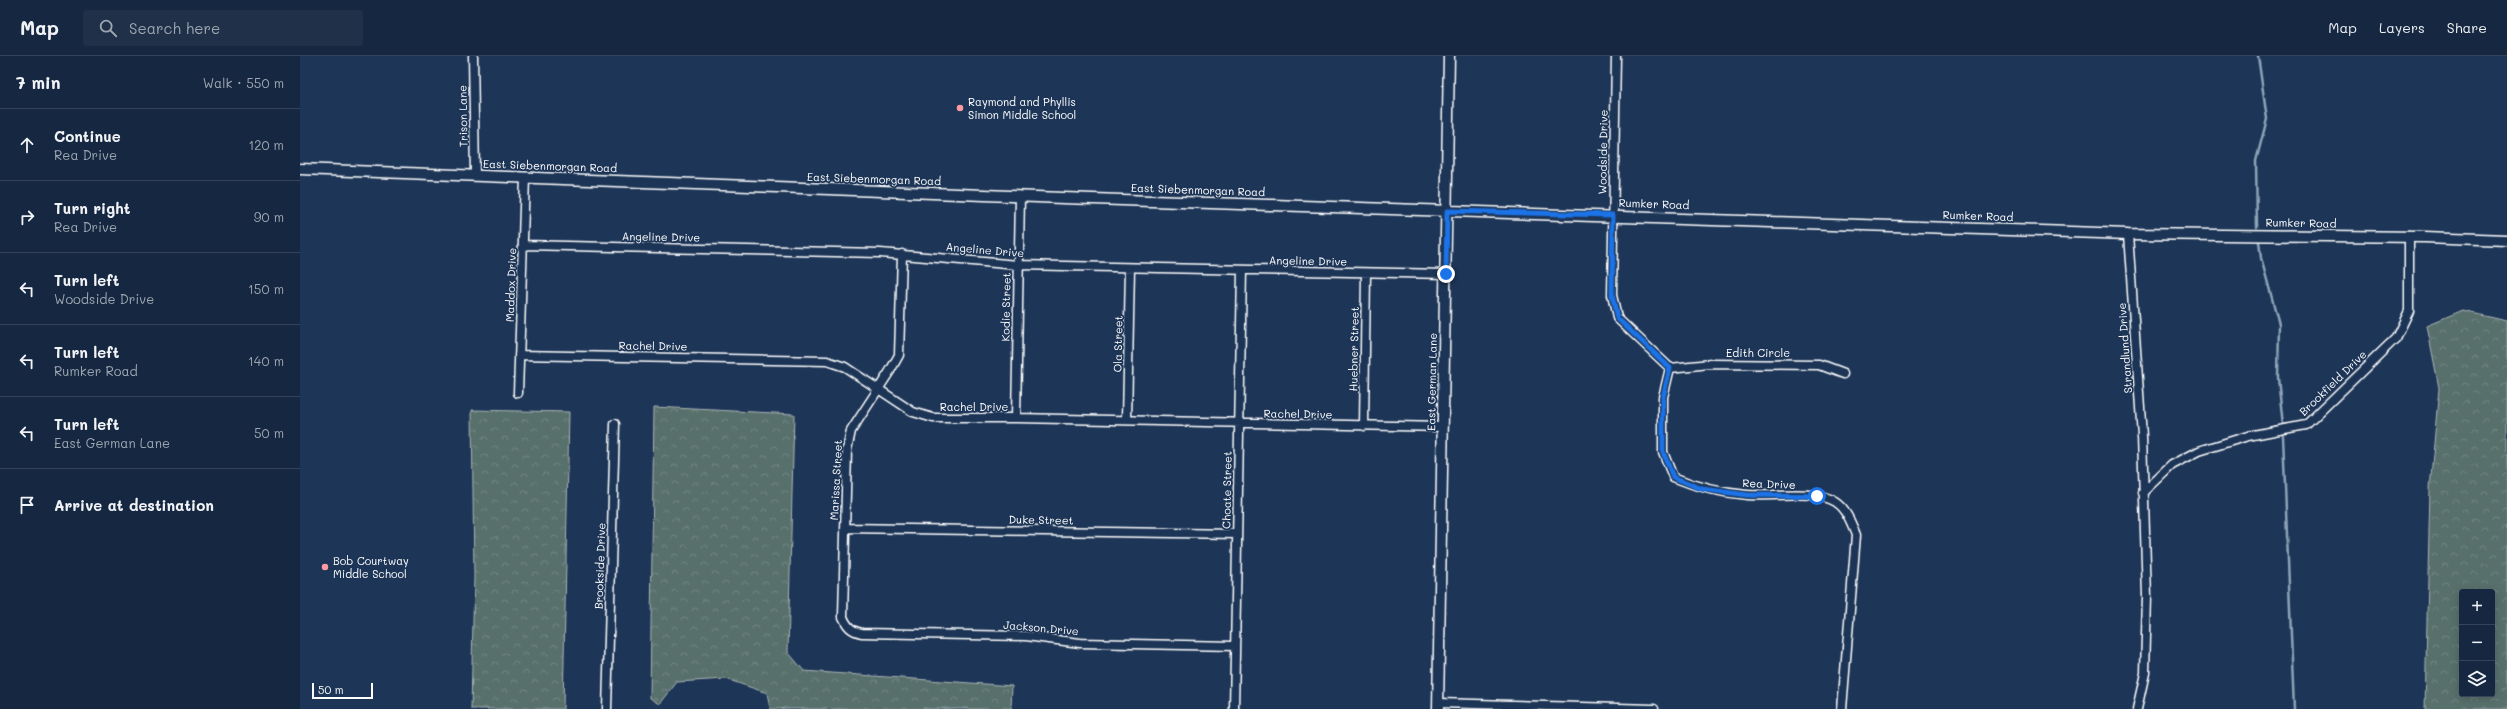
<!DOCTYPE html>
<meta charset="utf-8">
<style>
:root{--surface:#162841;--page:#1f3048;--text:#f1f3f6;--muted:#9ea6b1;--line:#35445a}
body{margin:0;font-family:Mali,sans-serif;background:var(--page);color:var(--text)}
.controls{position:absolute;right:12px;bottom:12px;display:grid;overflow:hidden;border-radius:4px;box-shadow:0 2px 10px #0003}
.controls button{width:36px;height:36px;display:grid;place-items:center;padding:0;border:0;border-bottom:1px solid var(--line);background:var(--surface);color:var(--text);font:20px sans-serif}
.scale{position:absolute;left:12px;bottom:10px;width:61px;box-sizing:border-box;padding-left:4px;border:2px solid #fff;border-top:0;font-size:11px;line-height:14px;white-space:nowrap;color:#fff;-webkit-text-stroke:3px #1d3557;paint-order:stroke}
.stop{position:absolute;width:12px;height:12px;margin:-9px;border:3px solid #1a73e8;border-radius:50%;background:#fff}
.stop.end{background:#1a73e8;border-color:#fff;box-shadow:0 1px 4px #0008}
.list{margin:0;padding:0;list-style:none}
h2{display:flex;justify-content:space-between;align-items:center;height:52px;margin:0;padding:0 16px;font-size:17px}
h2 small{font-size:13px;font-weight:400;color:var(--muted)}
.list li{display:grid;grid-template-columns:26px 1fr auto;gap:12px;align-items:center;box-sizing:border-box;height:72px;padding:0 16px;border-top:1px solid var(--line)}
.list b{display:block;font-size:15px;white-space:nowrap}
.list p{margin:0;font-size:13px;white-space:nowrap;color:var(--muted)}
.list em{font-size:13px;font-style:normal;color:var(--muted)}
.icon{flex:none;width:22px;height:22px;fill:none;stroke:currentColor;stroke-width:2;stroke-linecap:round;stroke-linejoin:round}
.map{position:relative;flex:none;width:2207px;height:653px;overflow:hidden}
header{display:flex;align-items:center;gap:24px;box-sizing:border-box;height:56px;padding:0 20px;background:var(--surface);border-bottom:1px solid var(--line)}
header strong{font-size:19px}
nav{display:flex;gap:22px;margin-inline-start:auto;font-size:14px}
.search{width:280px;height:36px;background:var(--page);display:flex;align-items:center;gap:10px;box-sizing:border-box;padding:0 14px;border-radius:4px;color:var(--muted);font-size:15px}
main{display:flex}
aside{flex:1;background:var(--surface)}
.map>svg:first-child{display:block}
.forest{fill:url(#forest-crowns);stroke:#acb7b6;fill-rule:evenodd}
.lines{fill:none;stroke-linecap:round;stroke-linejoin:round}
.stream{stroke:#8fa4b9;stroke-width:2.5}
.minor-casing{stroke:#fff;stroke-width:11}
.tertiary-casing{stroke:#fff;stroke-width:13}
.minor{stroke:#1d3557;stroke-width:8}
.tertiary{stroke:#1d3557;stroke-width:10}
.route{stroke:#1a73e8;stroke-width:5}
.poi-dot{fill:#ff9aa2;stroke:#1d3557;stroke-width:1.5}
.labels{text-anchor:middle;stroke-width:3.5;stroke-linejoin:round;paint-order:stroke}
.poi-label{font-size:11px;fill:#fff;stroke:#1d3557;text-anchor:start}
.street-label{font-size:11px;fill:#fff;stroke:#1d3557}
</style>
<header>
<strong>Map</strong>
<div class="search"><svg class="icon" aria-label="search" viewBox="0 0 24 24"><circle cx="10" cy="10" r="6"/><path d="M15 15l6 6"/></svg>Search here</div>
<nav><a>Map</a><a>Layers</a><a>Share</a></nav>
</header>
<main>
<aside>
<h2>7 min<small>Walk · 550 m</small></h2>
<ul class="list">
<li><svg class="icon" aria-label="ahead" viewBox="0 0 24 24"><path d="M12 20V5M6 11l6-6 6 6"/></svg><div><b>Continue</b><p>Rea Drive</p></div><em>120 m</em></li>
<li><svg class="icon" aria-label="right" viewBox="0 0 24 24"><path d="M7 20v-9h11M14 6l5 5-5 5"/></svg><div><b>Turn right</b><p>Rea Drive</p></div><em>90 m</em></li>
<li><svg class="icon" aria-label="left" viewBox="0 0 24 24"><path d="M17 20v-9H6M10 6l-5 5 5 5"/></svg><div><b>Turn left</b><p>Woodside Drive</p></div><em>150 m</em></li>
<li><svg class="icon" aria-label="left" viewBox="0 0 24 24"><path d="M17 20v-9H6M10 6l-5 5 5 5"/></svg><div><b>Turn left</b><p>Rumker Road</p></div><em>140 m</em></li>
<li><svg class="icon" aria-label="left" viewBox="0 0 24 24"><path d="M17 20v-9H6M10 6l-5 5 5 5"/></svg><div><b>Turn left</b><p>East German Lane</p></div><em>50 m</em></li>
<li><svg class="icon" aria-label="arrive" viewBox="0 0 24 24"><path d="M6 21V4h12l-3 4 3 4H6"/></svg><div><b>Arrive at destination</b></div></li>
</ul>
</aside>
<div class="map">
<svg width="2207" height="653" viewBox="0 0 2207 653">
<defs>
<pattern id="forest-crowns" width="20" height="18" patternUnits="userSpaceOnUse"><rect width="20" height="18" fill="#586f6c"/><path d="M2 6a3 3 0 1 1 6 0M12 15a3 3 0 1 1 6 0" fill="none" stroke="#718582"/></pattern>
</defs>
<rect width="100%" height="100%" fill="#1d3557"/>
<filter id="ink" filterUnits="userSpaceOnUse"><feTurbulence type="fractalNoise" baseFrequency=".025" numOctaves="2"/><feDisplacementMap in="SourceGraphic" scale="8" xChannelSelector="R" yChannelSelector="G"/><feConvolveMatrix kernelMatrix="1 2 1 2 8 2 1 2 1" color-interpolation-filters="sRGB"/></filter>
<g filter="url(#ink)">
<path class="forest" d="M2163 255 2207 265V653H2125L2130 432 2139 332 2127 270ZM2162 536H2192V638H2162Z
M354 351 494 358 488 596 504 615 712 630 711 653H470L467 637 426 623 377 626 360 648 350 642Z
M172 354 269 356 263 653H171L174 521Z"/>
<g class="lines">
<path class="stream" d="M1957 171 1956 105 1967 63 1958 0
M1959 186 1961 202 1979 268 1978 322 1983 369
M1983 380 1994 653"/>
<defs>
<path id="minor" d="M173 0 175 119
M1316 0 1312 239 1317 262 1370 312
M1828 178 1842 380 1847 540 1845 617 1837 653
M223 189 580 197 718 209 1146 218
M602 198 599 299 590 315 551 375 547 394 543 561C547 570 551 575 562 577L726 580 780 587 935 590
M219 299 527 305 545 311 613 356 633 362H716L1143 371
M1370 312 1363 341V396L1373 421C1397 431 1421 437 1447 439 1471 441 1515 433 1535 446 1546 453 1551 467 1556 479L1542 653
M1370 312 1410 308 1519 309 1543 318
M218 337 225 121
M716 362 720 140
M827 364 830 212
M1064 370 1066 217
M1843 437 1872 409 1899 395 1948 380 2006 369 2096 282 2109 255V180
M545 472 937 478
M1138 647 1354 653
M307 653 315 368
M934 653 942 214"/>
<path id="tertiary" d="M0 113 763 142 1828 178 2124 181 2207 184
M1138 653 1149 0"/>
</defs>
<use href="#minor" class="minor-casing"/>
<use href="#tertiary" class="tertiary-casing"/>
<use href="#minor" class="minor"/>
<use href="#tertiary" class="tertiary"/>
</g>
</g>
<g class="lines" filter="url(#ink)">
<path class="route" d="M1146 218 1147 155 1313 159 1312 239 1317 262 1370 312 1363 341V396L1373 421 1402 433 1447 439 1517 440"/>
</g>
<g class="poi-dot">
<circle cx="660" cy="52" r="4"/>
<circle cx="25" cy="511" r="4"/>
</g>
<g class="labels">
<g class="poi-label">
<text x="668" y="50">Raymond and Phyllis<tspan x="668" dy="13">Simon Middle School</tspan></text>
<text x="33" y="509">Bob Courtway<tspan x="33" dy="13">Middle School</tspan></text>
</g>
<g class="street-label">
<text transform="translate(163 60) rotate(-91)" y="4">Trison Lane</text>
<text transform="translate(1303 96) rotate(-89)" y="4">Woodside Drive</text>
<text transform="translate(250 110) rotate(2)" y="4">East Siebenmorgan Road</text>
<text transform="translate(574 123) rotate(2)" y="4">East Siebenmorgan Road</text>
<text transform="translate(898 134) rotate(2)" y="4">East Siebenmorgan Road</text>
<text transform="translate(1354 148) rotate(2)" y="4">Rumker Road</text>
<text transform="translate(1678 160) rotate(2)" y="4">Rumker Road</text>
<text transform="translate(2001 167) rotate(1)" y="4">Rumker Road</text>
<text transform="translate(361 181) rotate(1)" y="4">Angeline Drive</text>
<text transform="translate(685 194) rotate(5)" y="4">Angeline Drive</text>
<text transform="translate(1008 205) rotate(1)" y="4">Angeline Drive</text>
<text transform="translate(211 229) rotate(-88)" y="4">Maddox Drive</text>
<text transform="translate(706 251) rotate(-89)" y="4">Kodie Street</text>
<text transform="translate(818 288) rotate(-89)" y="4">Ola Street</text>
<text transform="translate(353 290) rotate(1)" y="4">Rachel Drive</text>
<text transform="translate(1825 292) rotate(-94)" y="4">Strandlund Drive</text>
<text transform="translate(1054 293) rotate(-89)" y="4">Huebner Street</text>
<text x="1458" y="301">Edith Circle</text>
<text transform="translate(1132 326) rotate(-89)" y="4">East German Lane</text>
<text transform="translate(2033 327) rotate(-44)" y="4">Brookfield Drive</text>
<text x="674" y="355">Rachel Drive</text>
<text transform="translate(998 358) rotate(1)" y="4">Rachel Drive</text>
<text transform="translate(536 424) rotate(-87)" y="4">Marissa Street</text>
<text transform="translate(1469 428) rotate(2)" y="4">Rea Drive</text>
<text transform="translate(927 434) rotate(-89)" y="4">Choate Street</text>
<text transform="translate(741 464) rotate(1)" y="4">Duke Street</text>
<text transform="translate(300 510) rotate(-88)" y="4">Brookside Drive</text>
<text transform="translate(741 572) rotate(5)" y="4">Jackson Drive</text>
</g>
</g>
</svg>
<div class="controls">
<button>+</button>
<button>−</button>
<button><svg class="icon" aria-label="layers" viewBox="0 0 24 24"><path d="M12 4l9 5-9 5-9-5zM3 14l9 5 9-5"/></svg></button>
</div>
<div class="scale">50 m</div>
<div class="stop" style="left:1517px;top:440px"></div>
<div class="stop end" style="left:1146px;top:218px"></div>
</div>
</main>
